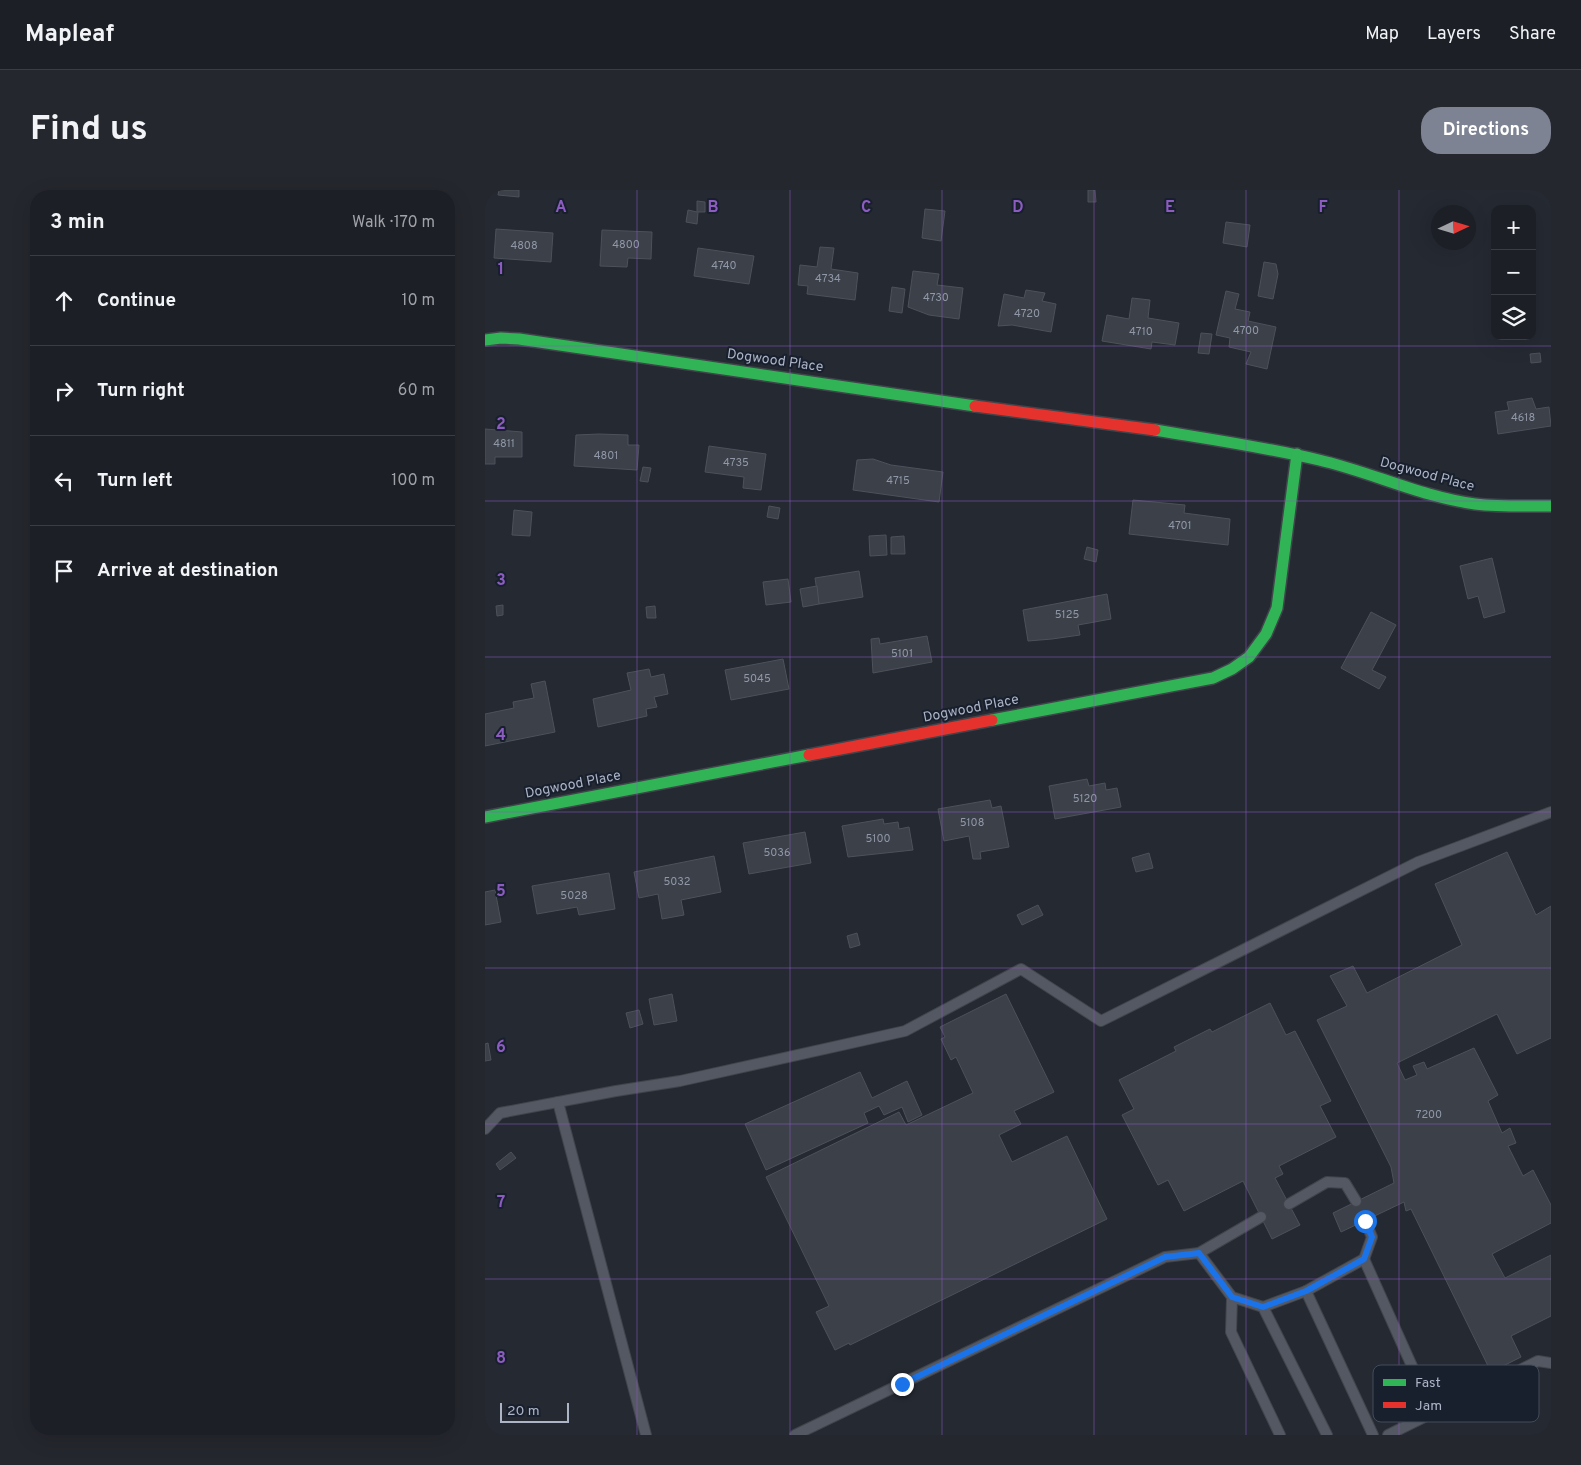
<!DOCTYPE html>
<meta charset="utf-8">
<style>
:root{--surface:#1c1f26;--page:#25272e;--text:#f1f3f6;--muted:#a0a2a7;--line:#3a3d43;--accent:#7d8392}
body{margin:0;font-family:Overpass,sans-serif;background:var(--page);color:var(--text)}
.controls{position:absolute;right:15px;top:15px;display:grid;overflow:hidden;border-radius:10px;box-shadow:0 5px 20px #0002}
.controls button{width:45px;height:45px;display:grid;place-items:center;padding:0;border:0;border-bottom:1px solid var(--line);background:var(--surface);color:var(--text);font:25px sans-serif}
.compass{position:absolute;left:946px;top:15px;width:45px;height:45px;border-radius:50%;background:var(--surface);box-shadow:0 5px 20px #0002;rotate:86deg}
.scale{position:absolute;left:15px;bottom:12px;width:69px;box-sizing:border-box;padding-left:5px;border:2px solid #acb4c6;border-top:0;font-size:14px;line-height:18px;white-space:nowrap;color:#acb4c6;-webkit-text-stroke:4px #181f2d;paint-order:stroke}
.stop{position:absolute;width:15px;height:15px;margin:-11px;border:4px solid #1a73e8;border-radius:50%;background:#fff}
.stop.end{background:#1a73e8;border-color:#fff;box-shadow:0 1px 5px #0008}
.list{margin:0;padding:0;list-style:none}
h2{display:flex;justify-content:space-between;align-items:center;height:65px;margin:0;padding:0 20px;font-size:21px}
h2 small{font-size:16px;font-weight:400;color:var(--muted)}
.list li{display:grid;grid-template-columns:32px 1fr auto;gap:15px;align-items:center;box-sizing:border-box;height:90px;padding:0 20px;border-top:1px solid var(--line)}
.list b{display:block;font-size:19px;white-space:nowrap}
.list em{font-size:16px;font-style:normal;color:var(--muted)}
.icon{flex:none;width:28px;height:28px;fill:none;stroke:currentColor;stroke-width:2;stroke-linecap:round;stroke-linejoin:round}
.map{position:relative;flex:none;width:1066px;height:1245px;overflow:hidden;border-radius:20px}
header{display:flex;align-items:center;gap:30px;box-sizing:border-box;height:70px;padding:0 25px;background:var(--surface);border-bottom:1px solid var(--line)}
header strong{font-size:24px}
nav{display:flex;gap:28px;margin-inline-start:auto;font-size:18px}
.intro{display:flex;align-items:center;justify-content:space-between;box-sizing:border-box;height:120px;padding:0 30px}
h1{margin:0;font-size:35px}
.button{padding:12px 22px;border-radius:20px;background:var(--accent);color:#fff;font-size:18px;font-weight:700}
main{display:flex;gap:30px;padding:0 30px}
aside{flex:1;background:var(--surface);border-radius:20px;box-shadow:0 5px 20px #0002}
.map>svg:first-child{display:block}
.building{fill:#3c4049;stroke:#4c515a}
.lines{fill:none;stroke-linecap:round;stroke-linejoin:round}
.lane-casing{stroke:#40444b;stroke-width:12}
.fast-casing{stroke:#40444b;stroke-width:14}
.jam-casing{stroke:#40444b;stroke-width:14}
.lane{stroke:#545862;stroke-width:10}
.fast{stroke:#30b455;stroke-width:11}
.jam{stroke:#e5322d;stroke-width:11}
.route{stroke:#1a73e8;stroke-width:6}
.grid{fill:none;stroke:#8c5cc1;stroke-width:1;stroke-opacity:0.55}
.labels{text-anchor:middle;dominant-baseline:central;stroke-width:4;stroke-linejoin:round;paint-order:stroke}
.number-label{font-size:11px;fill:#9097a7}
.street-label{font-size:14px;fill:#acb4c6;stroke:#181f2d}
.key{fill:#181f2d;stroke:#444c5b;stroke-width:1}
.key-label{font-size:14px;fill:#acb4c6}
.grid-label{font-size:16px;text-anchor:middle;font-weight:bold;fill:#8c5cc1;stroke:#181f2d;stroke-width:4;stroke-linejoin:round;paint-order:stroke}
</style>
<header>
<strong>Mapleaf</strong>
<nav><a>Map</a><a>Layers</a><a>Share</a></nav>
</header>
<div class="intro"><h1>Find us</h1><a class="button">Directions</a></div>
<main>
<aside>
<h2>3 min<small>Walk · 170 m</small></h2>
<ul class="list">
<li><svg class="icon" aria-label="ahead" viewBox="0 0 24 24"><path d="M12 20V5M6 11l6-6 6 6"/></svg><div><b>Continue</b></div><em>10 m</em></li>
<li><svg class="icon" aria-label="right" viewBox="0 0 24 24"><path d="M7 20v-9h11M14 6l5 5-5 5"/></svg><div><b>Turn right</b></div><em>60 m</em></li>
<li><svg class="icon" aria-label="left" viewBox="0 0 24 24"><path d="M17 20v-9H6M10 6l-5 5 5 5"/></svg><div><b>Turn left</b></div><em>100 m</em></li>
<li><svg class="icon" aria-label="arrive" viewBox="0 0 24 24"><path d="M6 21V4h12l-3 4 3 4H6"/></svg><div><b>Arrive at destination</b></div></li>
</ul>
</aside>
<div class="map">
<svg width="1066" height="1245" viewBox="0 0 1066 1245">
<rect width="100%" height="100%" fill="#252932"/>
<g class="building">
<path d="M14 0H34V7L13 5Z"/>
<path d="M603 0H610L611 12H603Z"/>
<path d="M212 11 220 12V22H213L212 34 201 32 203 20 212 22Z"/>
<path d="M440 19 460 21 456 51 437 48Z"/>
<path d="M741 32 765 35 762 57 738 53Z"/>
<path d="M11 39 68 43 66 72 9 68Z"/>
<path d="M117 40 167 42 166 69 143 68 142 77 115 76Z"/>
<path d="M335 57 349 58 346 79 373 83 370 110 322 104 323 96 313 95 315 75 332 77Z"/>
<path d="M213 58 269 66 264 94 209 86Z"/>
<path d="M779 72 791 74 793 84 788 109 773 106Z"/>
<path d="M428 81 454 84 452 95 478 98 474 129 444 125 423 117Z"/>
<path d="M407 97 420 99 417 123 404 121Z"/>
<path d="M541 100 560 103 557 111 571 114 566 142 527 135 513 136 519 104 539 108Z"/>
<path d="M741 101 754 104 750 119 765 122 763 131 791 137 782 179 761 174 766 162 744 157 745 148 731 145Z"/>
<path d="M647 108 665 110 663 128 694 133 690 155 667 152 666 159 617 151 622 125 644 129Z"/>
<path d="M716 143 727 144 724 164 713 163Z"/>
<path d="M1055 163 1056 172 1046 173 1045 164Z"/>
<path d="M1047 208 1051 219 1064 217 1066 236 1013 244 1010 222 1024 220 1022 212Z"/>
<path d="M0 239 37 242V267H10V274H0Z"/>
<path d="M114 244 143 245V255H154L152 280 89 276 91 245Z"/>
<path d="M224 256 281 264 276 300 258 298 259 287 220 282Z"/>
<path d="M388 269 406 275 458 282 454 312 368 300 372 270Z"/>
<path d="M158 277 166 278 163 292 155 291Z"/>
<path d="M648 310 700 315 699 323 745 329 743 355 644 344Z"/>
<path d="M284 316 295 318 293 329 282 327Z"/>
<path d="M29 320 47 322 45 346 27 345Z"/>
<path d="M401 345 402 365 385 366 384 346Z"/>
<path d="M419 346 420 364H406V347Z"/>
<path d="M602 357 613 360 611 372 599 369Z"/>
<path d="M1007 368 1020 422 999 428 993 406 983 409 975 376Z"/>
<path d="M374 381 378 407 334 414 330 388Z"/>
<path d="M303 389 306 412 281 415 278 392Z"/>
<path d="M332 396 334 414 318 417 315 399Z"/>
<path d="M622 404 626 429 593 435 595 445 567 449 543 451 538 420Z"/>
<path d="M18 415V425L12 426 11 416Z"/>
<path d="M170 416 171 428H162L161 417Z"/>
<path d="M886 422 911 435 887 480 901 487 894 499 856 478Z"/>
<path d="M442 446 447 472 388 483 386 449 394 448 395 454Z"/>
<path d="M298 469 304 499 246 510 240 480Z"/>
<path d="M164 479 166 487 179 484 183 504 169 507 172 517 161 519 162 526 113 537 108 509 146 500 142 483Z"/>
<path d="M60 491 70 542 0 556V524L29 518 28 512 49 508 46 494Z"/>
<path d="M602 589 604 596 620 593 621 600 632 598 636 617 570 629 564 596Z"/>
<path d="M505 610 507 618 516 616 524 657 495 662 496 669H488L484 646 459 651 453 619Z"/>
<path d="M398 629 399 634 413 632 414 639 424 637 428 660 363 667 357 636Z"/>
<path d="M320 642 326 673 264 684 258 653Z"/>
<path d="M1022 662 1051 725 1066 716V848L1032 864 1012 824 912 873 920 890 932 885 928 876 939 872 942 879 989 858 1013 905 1003 911 1017 943 1025 938 1031 953 1023 956 1038 986 1048 980 1066 1015V1033L1007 1064 1020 1088 1066 1065V1126L1026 1146 1036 1167 1006 1182 926 1019 921 1021 919 1012 856 1042 848 1023 909 993 906 977 832 830 862 816 845 786 868 776 882 803 977 755 950 694Z"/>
<path d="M664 663 668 678 651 682 647 668Z"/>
<path d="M229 666 236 702 196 710 199 725 177 729 173 704 154 708 149 682Z"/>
<path d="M124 683 130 719 94 725 92 717 52 724 47 696Z"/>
<path d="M10 700 16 732 0 735V702Z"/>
<path d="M553 715 558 725 537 735 532 725Z"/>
<path d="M372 743 375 755 365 758 362 746Z"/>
<path d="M187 804 192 831 169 835 164 809Z"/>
<path d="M521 804 569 902 529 921 536 934 514 945 527 972 582 946 622 1029 365 1155 364 1153 350 1160 331 1122 344 1116 281 987 414 922 421 935 488 903 471 867 466 870 456 849 460 847 455 837Z"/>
<path d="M785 813 801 845 810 841 846 911 835 916 851 947 794 976 798 984 790 988 815 1035 787 1049 758 991 699 1021 683 990 673 995 637 925 649 919 634 890 691 861 689 857 725 839 727 842Z"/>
<path d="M154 820 158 834 145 838 141 823Z"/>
<path d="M3 853 6 870 0 871V854Z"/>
<path d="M375 882 387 908 422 891 437 925 423 932 417 917 399 925 394 916 379 923 383 933 281 980 260 934Z"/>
<path d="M26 962 31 968 15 980 11 974Z"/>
</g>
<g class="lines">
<g class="lane-casing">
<g id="lane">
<path d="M73 912 161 1245"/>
<path d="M0 939 15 923 131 901 195 891 420 841 536 779 616 831 933 672 1066 622"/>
<path d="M804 1014 842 992 860 993 871 1011"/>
<path d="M714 1063 776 1027"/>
<path d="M879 1069 948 1223"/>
<path d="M821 1101 888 1245"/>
<path d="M747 1107 746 1142 795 1245"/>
<path d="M778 1117 821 1101 879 1069 887 1047 880 1031"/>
<path d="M310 1245 680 1067 714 1063 747 1107 778 1117 842 1245"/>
<path d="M903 1245 1053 1171 1066 1173"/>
</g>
</g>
<g class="fast-casing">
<g id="fast">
<path d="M0 150 16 148 34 149 490 216"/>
<path d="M670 240C724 249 780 257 834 270 886 282 937 307 990 314 1015 317 1041 316 1066 316"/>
<path d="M507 530 728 488 747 479 764 467 781 444 792 418 812 264"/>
<path d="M0 627 324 565"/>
</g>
</g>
<g class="jam-casing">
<g id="jam">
<path d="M490 216 670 240"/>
<path d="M324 565 507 530"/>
</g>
</g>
<use href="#lane" class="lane"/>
<use href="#fast" class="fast"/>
<use href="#jam" class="jam"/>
</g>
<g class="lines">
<path class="route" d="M417 1194 680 1067 714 1063 747 1107 778 1117 821 1101 879 1069 887 1047 880 1031"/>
</g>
<path class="grid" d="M152 0V1245M305 0V1245M457 0V1245M609 0V1245M761 0V1245M914 0V1245M0 156H1066M0 311H1066M0 467H1066M0 622H1066M0 778H1066M0 934H1066M0 1089H1066"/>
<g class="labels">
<g class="number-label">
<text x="141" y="55">4800</text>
<text x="39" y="56">4808</text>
<text x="239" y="76">4740</text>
<text x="343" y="89">4734</text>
<text x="451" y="108">4730</text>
<text x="542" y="124">4720</text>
<text x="761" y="141">4700</text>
<text x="656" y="142">4710</text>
<text x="1038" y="228">4618</text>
<text x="19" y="254">4811</text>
<text x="121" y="266">4801</text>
<text x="251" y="273">4735</text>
<text x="413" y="291">4715</text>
<text x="695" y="336">4701</text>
<text x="582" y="425">5125</text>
<text x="417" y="464">5101</text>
<text x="272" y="489">5045</text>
<text x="600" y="609">5120</text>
<text x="487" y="633">5108</text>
<text x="393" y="649">5100</text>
<text x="292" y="663">5036</text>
<text x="192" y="692">5032</text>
<text x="89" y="706">5028</text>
<text x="944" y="925">7200</text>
</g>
<g class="street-label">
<text transform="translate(290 171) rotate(8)">Dogwood Place</text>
<text transform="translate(942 285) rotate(15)">Dogwood Place</text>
<text transform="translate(486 519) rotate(-11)">Dogwood Place</text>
<text transform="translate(88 595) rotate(-11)">Dogwood Place</text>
</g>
</g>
<rect x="888" y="1175" width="166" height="57" rx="8" class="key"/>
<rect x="898" y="1189" width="23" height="7" fill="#30b455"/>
<rect x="898" y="1212" width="23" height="6" fill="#e5322d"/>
<g class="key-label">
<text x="930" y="1197">Fast</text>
<text x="930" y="1220">Jam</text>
</g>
<g class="grid-label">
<text x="76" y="22">A</text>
<text x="228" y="22">B</text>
<text x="381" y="22">C</text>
<text x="533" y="22">D</text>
<text x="685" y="22">E</text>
<text x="838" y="22">F</text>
<text x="16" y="84">1</text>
<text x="16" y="239">2</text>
<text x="16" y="395">3</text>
<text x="16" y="550">4</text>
<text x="16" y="706">5</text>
<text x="16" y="862">6</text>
<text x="16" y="1017">7</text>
<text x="16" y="1173">8</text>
</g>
</svg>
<div class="controls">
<button>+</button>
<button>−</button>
<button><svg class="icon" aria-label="layers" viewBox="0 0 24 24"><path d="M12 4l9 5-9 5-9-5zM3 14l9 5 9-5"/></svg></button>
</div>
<svg class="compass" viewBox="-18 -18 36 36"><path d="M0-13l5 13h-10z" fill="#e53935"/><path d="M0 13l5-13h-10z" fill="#a0a2a7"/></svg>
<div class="scale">20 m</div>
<div class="stop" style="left:880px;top:1031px"></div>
<div class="stop end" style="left:417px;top:1194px"></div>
</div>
</main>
